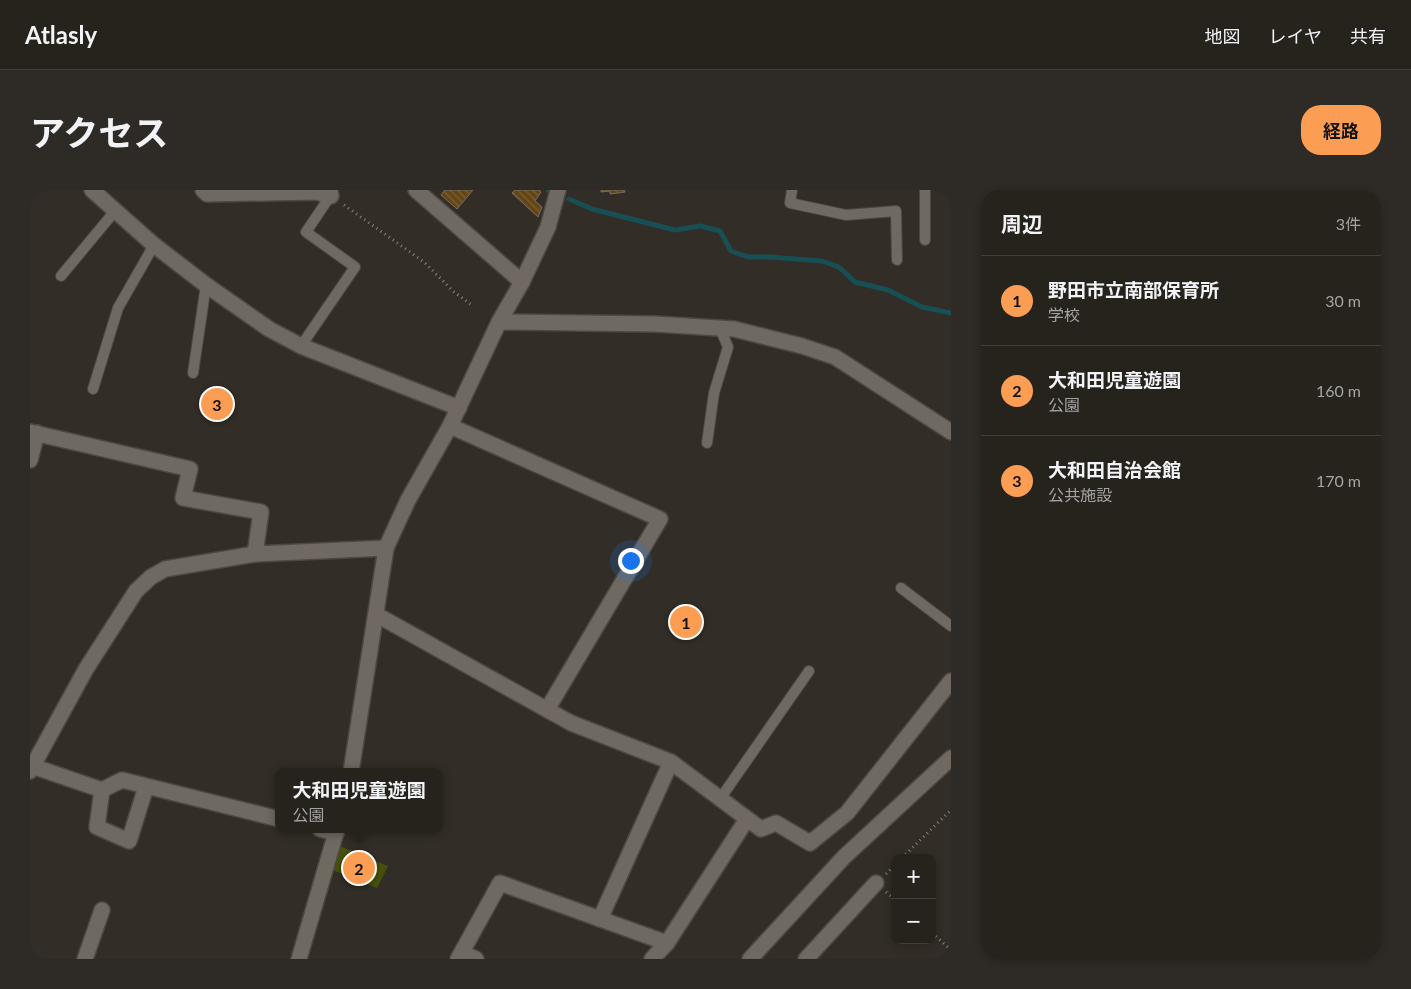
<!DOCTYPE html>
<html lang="ja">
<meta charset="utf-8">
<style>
:root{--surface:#26221c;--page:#2e2a25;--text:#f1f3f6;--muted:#a4a4a3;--line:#423f3b;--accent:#fc9d54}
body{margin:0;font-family:Lato,"Noto Sans JP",sans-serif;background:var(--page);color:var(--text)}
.controls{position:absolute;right:15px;bottom:15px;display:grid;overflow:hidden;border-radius:10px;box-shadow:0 2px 8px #0003}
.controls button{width:45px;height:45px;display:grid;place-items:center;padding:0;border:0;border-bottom:1px solid var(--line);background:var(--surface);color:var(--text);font:25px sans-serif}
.you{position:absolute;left:600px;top:370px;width:18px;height:18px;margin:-12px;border:4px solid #fff;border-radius:50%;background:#1a73e8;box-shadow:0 0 0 8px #1a73e833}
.badge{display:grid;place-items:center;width:32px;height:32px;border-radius:50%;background:var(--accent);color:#111;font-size:16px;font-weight:700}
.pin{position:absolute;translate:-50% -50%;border:2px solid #fff;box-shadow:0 1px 5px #0006}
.popup{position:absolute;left:245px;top:578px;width:168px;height:65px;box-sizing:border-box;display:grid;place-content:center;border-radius:10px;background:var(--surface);filter:drop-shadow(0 1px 4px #0005);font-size:16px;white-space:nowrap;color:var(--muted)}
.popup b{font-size:19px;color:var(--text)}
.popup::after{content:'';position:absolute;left:50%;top:100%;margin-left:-10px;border:10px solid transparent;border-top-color:var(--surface)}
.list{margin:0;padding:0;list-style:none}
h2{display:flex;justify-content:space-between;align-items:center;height:65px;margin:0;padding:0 20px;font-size:21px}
h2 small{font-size:16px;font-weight:400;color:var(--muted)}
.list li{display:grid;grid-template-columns:32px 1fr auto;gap:15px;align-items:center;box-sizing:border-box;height:90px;padding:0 20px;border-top:1px solid var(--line)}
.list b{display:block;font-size:19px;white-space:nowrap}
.list p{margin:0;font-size:16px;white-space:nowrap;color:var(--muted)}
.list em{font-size:16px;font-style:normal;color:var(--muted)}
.map{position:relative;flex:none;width:921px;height:769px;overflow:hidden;border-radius:20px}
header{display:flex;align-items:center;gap:30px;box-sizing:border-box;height:70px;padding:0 25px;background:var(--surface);border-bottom:1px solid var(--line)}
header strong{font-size:24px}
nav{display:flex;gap:28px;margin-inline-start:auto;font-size:18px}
.intro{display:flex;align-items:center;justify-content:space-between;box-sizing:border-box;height:120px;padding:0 30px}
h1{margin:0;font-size:35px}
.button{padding:12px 22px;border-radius:20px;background:var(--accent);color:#111;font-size:18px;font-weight:700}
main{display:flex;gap:30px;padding:0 30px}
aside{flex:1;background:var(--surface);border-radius:20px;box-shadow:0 2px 8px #0003}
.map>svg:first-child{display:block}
.green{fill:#45510a}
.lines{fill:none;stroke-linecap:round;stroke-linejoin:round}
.stream{stroke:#174f54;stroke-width:5}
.building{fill:url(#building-back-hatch);stroke:#746e66}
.lane-casing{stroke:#4c4842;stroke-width:12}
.street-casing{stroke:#4c4842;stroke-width:18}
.secondary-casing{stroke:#4c4842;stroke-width:18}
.path{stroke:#89857f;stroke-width:3;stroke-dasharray:1 4;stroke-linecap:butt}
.lane{stroke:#6f6961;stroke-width:10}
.street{stroke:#6f6961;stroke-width:15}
.secondary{stroke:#6f6961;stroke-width:15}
</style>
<header>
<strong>Atlasly</strong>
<nav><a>地図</a><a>レイヤ</a><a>共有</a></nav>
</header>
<div class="intro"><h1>アクセス</h1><a class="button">経路</a></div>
<main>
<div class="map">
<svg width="921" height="769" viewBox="0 0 921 769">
<defs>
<pattern id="building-back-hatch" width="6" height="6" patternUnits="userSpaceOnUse" patternTransform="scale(1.25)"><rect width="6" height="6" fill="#644515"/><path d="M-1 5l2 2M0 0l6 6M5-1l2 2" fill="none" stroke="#7a5f36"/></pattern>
</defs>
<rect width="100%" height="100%" fill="#322d26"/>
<path class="green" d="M307 655 358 676 347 698 300 679Z"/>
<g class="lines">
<g class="stream">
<path d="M518 0 519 1"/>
<path d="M539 9 562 19 645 40 670 36 690 41 701 61 718 67H740L792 71 809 77 825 92 858 100 892 117 921 123"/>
</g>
</g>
<g class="building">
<path d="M415 0H443L427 19 411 5Z"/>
<path d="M485 0H509L511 2 505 11 512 17 508 27 482 3Z"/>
<path d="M571 0H594L595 2 580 4V1L571 2Z"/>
</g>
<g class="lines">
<g class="lane-casing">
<g id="lane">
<path d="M762 0 760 13 816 25 866 21 867 70"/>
<path d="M895 0V50"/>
<path d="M31 86 85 21"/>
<path d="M271 156 325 77 276 42 303 2"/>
<path d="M163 183 176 95"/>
<path d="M63 199 88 118 124 55"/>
<path d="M677 253 684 203 698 157 690 138"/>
<path d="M871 398 921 436"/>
<path d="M690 609 779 481"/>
</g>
</g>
<g class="street-casing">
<g id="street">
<path d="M62 0 124 55 176 95 239 139 271 156 429 218"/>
<path d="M173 0 177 4 286 2 301 6"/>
<path d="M386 0 492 92"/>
<path d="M469 132 625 134 704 139 772 156 805 167 921 242"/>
<path d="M420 236 630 329 518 518"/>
<path d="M0 242 160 279 153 308 231 322 225 364"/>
<path d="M0 270 7 243"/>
<path d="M347 425 541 533 641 572 731 639 746 633 780 653 817 623 921 491"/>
<path d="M2 576 72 600 92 590 249 629"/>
<path d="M0 581 56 479 106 401 121 387 135 379 225 364 356 358"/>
<path d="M321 582 356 358 378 310 420 236 469 132 492 92 518 37 528 0"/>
<path d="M72 600 67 637 99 651 116 597"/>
<path d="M290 639 306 643"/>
<path d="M570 729 641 572"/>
<path d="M432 763 446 769"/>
<path d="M55 769 72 720"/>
<path d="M269 769 307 639"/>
<path d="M428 769 470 693 637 753"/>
<path d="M622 769 637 753 717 629"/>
<path d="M776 769 846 693"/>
</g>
</g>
<g class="secondary-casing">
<path id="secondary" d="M720 769 814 667 921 568"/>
</g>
<g class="path">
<path d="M314 15 394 72 424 102 443 116"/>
<path d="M872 668 921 620"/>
<path d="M856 684 865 675"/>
<path d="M856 702 865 710"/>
<path d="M902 743 921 760"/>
</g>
<use href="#lane" class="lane"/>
<use href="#street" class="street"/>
<use href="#secondary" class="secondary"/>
</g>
</svg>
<div class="controls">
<button>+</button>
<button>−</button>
</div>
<div class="you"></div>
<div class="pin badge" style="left:656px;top:432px">1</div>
<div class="pin badge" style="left:329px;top:678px">2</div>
<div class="popup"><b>大和田児童遊園</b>公園</div>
<div class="pin badge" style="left:187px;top:214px">3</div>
</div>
<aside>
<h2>周辺<small>3件</small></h2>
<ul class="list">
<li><span class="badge">1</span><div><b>野田市立南部保育所</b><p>学校</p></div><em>30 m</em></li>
<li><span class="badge">2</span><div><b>大和田児童遊園</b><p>公園</p></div><em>160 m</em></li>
<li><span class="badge">3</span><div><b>大和田自治会館</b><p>公共施設</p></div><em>170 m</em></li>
</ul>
</aside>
</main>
